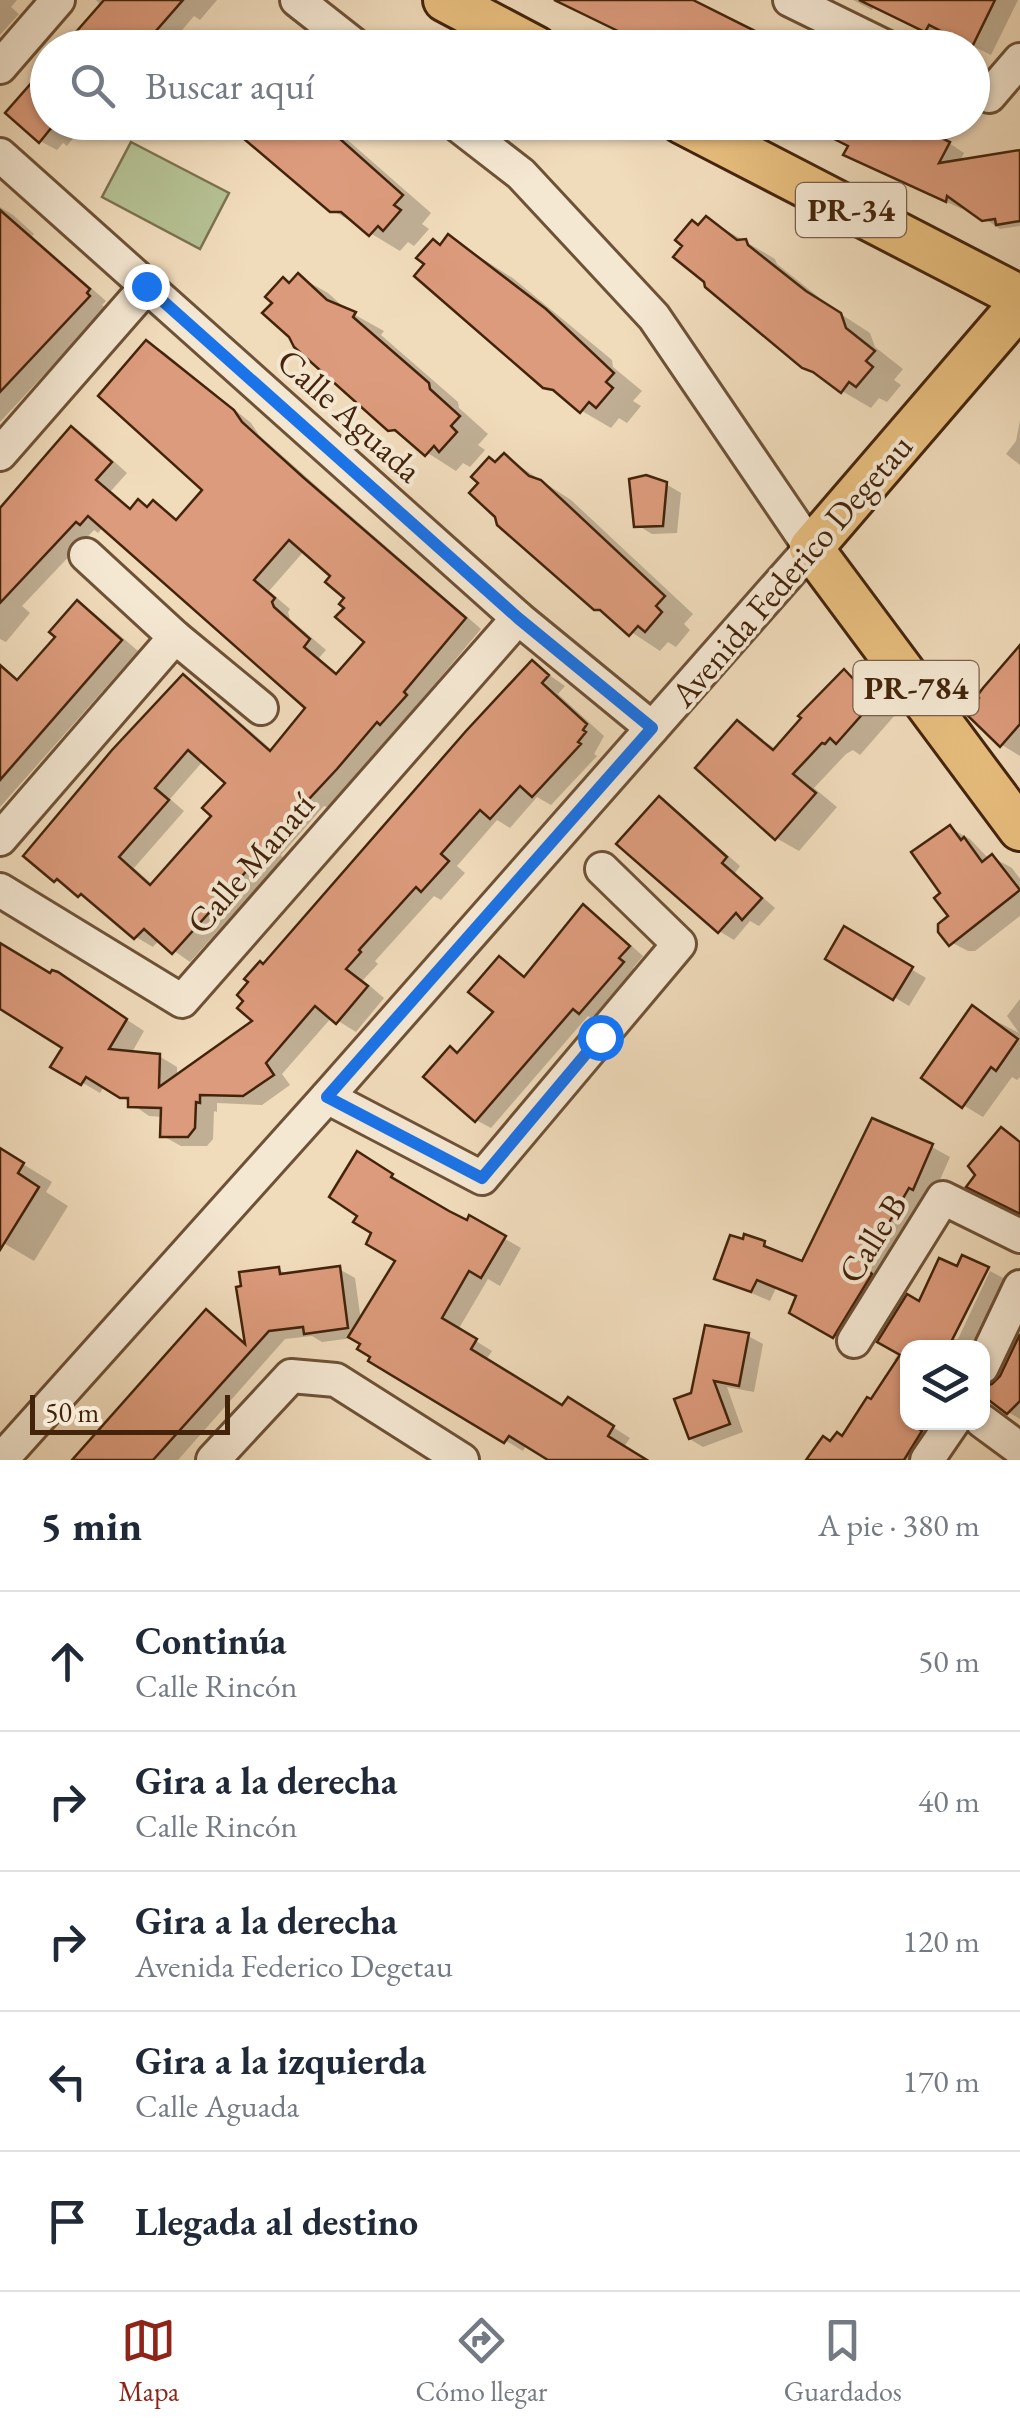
<!DOCTYPE html>
<html lang="es">
<meta charset="utf-8">
<style>
:root{--surface:#fff;--page:#f2f2f3;--text:#1f2937;--muted:#747a83;--line:#e0e1e3;--accent:#8f2418}
body{margin:0;font-family:"EB Garamond",serif;background:var(--page);color:var(--text)}
.controls{position:absolute;right:30px;bottom:30px;display:grid;overflow:hidden;border-radius:20px;box-shadow:0 2px 8px #0004}
.controls button{width:90px;height:90px;display:grid;place-items:center;padding:0;border:0;border-bottom:2px solid var(--line);background:var(--surface);color:var(--text);font:50px sans-serif}
.scale{position:absolute;left:30px;bottom:25px;width:200px;box-sizing:border-box;padding-left:10px;border:5px solid #43240b;border-top:0;font-size:28px;line-height:35px;white-space:nowrap;color:#43240b;-webkit-text-stroke:8px #f5e8d3;paint-order:stroke}
.stop{position:absolute;width:30px;height:30px;margin:-22px;border:8px solid #1a73e8;border-radius:50%;background:#fff}
.stop.end{background:#1a73e8;border-color:#fff;box-shadow:0 2px 10px #0008}
.list{margin:0;padding:0;list-style:none}
h2{display:flex;justify-content:space-between;align-items:center;height:130px;margin:0;padding:0 40px;font-size:42px}
h2 small{font-size:32px;font-weight:400;color:var(--muted)}
.list li{display:grid;grid-template-columns:65px 1fr auto;gap:30px;align-items:center;box-sizing:border-box;height:140px;padding:0 40px;border-top:2px solid var(--line)}
.list b{display:block;font-size:38px;white-space:nowrap}
.list p{margin:0;font-size:32px;white-space:nowrap;color:var(--muted)}
.list em{font-size:32px;font-style:normal;color:var(--muted)}
.icon{flex:none;width:55px;height:55px;fill:none;stroke:currentColor;stroke-width:2;stroke-linecap:round;stroke-linejoin:round}
.map{position:relative;flex:none;width:1020px;height:1460px;overflow:hidden}
.search{position:absolute;background:var(--surface);box-shadow:0 2px 8px #0004;left:30px;right:30px;top:30px;height:110px;display:flex;align-items:center;gap:25px;box-sizing:border-box;padding:0 35px;border-radius:55px;color:var(--muted);font-size:38px}
.sheet{height:830px;background:var(--surface)}
nav{display:flex;justify-content:space-around;align-items:center;box-sizing:border-box;height:140px;border-top:2px solid var(--line);background:var(--surface);font-size:28px;color:var(--muted)}
nav a{display:grid;justify-items:center;gap:5px}
nav .on{color:var(--accent)}
.map>svg:first-child{display:block}
.green{fill:#b5c193;stroke:#7c724f;stroke-width:2.5}
.shadow{fill:#0003;fill-rule:evenodd}
.building{fill:#dc9b7c;stroke:#43240b;stroke-width:2.5;fill-rule:evenodd}
.lines{fill:none;stroke-linecap:round;stroke-linejoin:round}
.minor-casing{stroke:#6e5237;stroke-width:38}
.major-casing{stroke:#43240b;stroke-width:48}
.minor{stroke:#f5e8d3;stroke-width:32}
.major{stroke:#e8be7e;stroke-width:42}
.route{stroke:#1a73e8;stroke-width:12}
.labels{text-anchor:middle;dominant-baseline:central;stroke-width:8;stroke-linejoin:round;paint-order:stroke}
.shield{fill:#f5e8d3;stroke:#785f47;stroke-width:2.5}
.shield-label{font-size:32px;font-weight:bold;fill:#43240b}
.street-label{font-size:35px;fill:#43240b;stroke:#f5e8d3}
</style>
<div class="map">
<svg width="1020" height="1460" viewBox="0 0 1020 1460">
<rect width="100%" height="100%" fill="#f0dbbb"/>
<filter id="stains"><feTurbulence type="fractalNoise" baseFrequency=".002" numOctaves="4"/><feColorMatrix values="0 0 0 0 .2 0 0 0 0 .09 0 0 0 0 .02 0 0 0 .5 -.17"/></filter>
<radialGradient id="worn" r=".72"><stop offset=".6" stop-color="#630" stop-opacity="0"/><stop offset="1" stop-color="#630" stop-opacity=".3"/></radialGradient>
<path class="green" d="M131 142 229 193 200 249 102 197Z"/>
<g class="shadow">
<path d="M0 0H17L11 7 19 14 0 35Z"/>
<path d="M96 0H217L200 20 194 16 167 48H65L102 6Z"/>
<path d="M853 0H1018L991 55 947 33 944 41 874 6 872 10Z"/>
<path d="M48 122H86L67 146 63 143 57 150 40 141Z"/>
<path d="M232 122H327L431 213 422 224 429 229 414 246 408 242 400 251 332 210Z"/>
<path d="M922 125 964 153 960 162 1020 152V226L1000 229 963 204 962 209 862 163Z"/>
<path d="M0 207 13 215 34 234 32 236 106 301 102 305 106 308 0 422Z"/>
<path d="M707 219 775 259 777 264 836 311 870 333 875 347 903 369 894 380 901 385 887 402 879 398 871 408 842 391 700 228Z"/>
<path d="M449 237 514 279 612 360 613 367 642 391 633 401 641 406 627 423 619 418 611 428 582 411 561 393 441 247Z"/>
<path d="M298 276 328 293 348 311 384 331 381 335 458 402 459 408 488 434 478 445 485 450 470 467 463 463 456 471 390 429 291 285Z"/>
<path d="M147 343 164 352 251 423 259 435 321 490 481 629 419 703 422 706 398 733 394 731 354 778 327 807 324 806 281 855 283 858 190 962 159 940 153 947 136 937 97 905 55 880 183 677 200 687 273 751 309 708 103 527 98 533 94 530 22 606 30 613 6 642 0 639V510L72 429 89 439 127 473 111 491 133 510 149 508 154 503 179 521 206 490ZM305 550 334 576 347 598V608L367 643 339 675 319 658 326 650 290 619 288 612 290 609 269 591ZM204 760 229 783 214 816 153 885 134 868 184 811 170 799Z"/>
<path d="M1020 420V465L1006 454 1016 441Z"/>
<path d="M504 456 571 500 693 614 684 624 690 630 676 647 668 642 660 651 595 608 497 464Z"/>
<path d="M666 484 681 493 677 533 652 534 637 525Z"/>
<path d="M77 603 94 613 138 651 0 807V677L5 672 20 680 59 637Z"/>
<path d="M1020 649V756L1002 745Z"/>
<path d="M532 663 565 686 558 694 604 736 594 754 597 756 551 805 537 797 510 828 497 820 457 866 465 873 441 900 434 896 375 961 378 964 363 980 384 998 356 1032 332 1017 282 1074 290 1085 262 1105 217 1103V1112L214 1111 213 1139 207 1146H181L163 1136V1117L149 1116 105 1085 100 1093 54 1066 65 1047 0 1006V944L51 976 76 986 144 1031 131 1054 159 1056 177 1067V1077L256 1021 264 967Z"/>
<path d="M844 672 867 685 895 715 860 755 853 750 846 754 814 788 837 807 799 851 776 838 737 723 776 749Z"/>
<path d="M659 799 674 808 740 866 735 873 775 908 759 926 750 921 734 940 719 931Z"/>
<path d="M950 828 970 839 989 859 992 857 1012 868 1020 879V916L975 951H968L947 940 952 916 943 894Z"/>
<path d="M583 907 598 916 643 956 633 968 637 972 595 1020 588 1016 491 1128 476 1120 459 1054 496 1012 500 959 527 978Z"/>
<path d="M845 930 926 978 909 1006 828 958Z"/>
<path d="M1020 999V1077L1017 1080 1012 1077 983 1117 963 1105 973 1009 1019 1033 1007 1016Z"/>
<path d="M932 1147 950 1157 932 1198 853 1346 792 1312 798 1298 776 1288 770 1301 717 1278 764 1244 803 1264Z"/>
<path d="M0 1150 52 1182 46 1192 68 1206 34 1261 0 1241Z"/>
<path d="M358 1155 409 1186 406 1189 468 1223 470 1219 521 1248 500 1286 488 1279 458 1330 492 1351 486 1360 563 1408 586 1410 630 1438 624 1447 644 1460H552L527 1444 523 1451 372 1360 363 1344 353 1338 322 1342 312 1336 285 1339 178 1460H77L206 1312 247 1344 278 1269 288 1275 339 1269 355 1278 361 1321 399 1260 360 1215Z"/>
<path d="M990 1271 1005 1279 970 1348H908V1422H947L927 1460H811L843 1439 898 1363 894 1360 900 1352 881 1341 958 1339Z"/>
<path d="M707 1328 748 1336 763 1344 754 1392 727 1387 743 1432 703 1447 688 1438 677 1401 694 1395Z"/>
<path d="M1020 1339V1419L1008 1412 994 1386 1002 1378Z"/>
</g>
<g class="building">
<path d="M104 0H183L141 48H62Z"/>
<path d="M554 0H693L789 48H631L618 41 622 33Z"/>
<path d="M859 0H995L972 47 929 25 925 32Z"/>
<path d="M48 64V122H56L39 143 5 113Z"/>
<path d="M224 122H321L403 195 394 205 401 210 383 231 378 226 369 236 341 212H330Z"/>
<path d="M800 122H931L927 131 950 142 939 163 1020 150V221L996 225 995 219 982 221 947 196 946 202 843 155 848 146Z"/>
<path d="M0 210 90 289 87 293 90 296 0 392Z"/>
<path d="M706 216 737 240 746 239 748 245 806 291 841 313 846 328 875 351 866 361 873 367 856 387 849 382 841 393 813 372 802 368 705 287 704 282 673 257 682 246 675 240 692 220 698 225Z"/>
<path d="M448 234 546 309 614 373 606 382 613 388 596 408 589 402 580 413 553 390 543 388 414 276 424 264 416 258 433 239 440 245Z"/>
<path d="M298 273 327 300 356 312 353 317 429 383 430 389 460 416 451 426 457 432 439 452 434 446 425 456 395 430 388 431 294 347 289 337 262 313 272 303 265 297 283 277 289 283Z"/>
<path d="M146 340 234 410 242 422 304 478 466 618 404 692 407 695 380 725 377 722 337 769 308 800 307 798 266 844 268 847 172 954 144 929 134 939 81 894 78 897 57 879 54 882 23 856 112 750 183 674 270 751 305 708 88 516 80 525 76 522 0 603V508L71 426 112 462 96 480 130 509 138 499 147 507 153 500 176 520 202 490 98 396ZM289 540 330 576 325 582 344 598 339 604 344 608 335 617 364 642 336 674 304 647 310 639 274 607 272 602 275 598 254 580ZM188 750 225 783 202 808 211 816 150 885 119 857 169 800 155 788Z"/>
<path d="M504 453 529 476 541 480 665 596 656 606 662 612 645 632 638 626 629 636 600 610H594L497 525 495 517 469 493 478 483 471 477 489 457 495 462Z"/>
<path d="M646 475 667 482 663 526 634 527 629 479Z"/>
<path d="M77 600 122 640 0 780V665L17 680 55 637 49 632Z"/>
<path d="M1020 645V724L1000 747 965 713 979 698 977 696 983 688Z"/>
<path d="M532 660 549 675 542 683 587 724 583 730 586 732 578 742 581 744 532 797 520 786 490 819 480 810 441 854 449 861 421 892 416 887 359 950 361 952 346 969 368 986 336 1024 315 1006 266 1063 274 1075 243 1096 200 1095V1103L196 1102 195 1128 188 1137H160L161 1108 128 1107V1098H120L86 1077 81 1085 50 1067 62 1048 0 1009V943L50 973 52 970 58 972 127 1019 109 1049 160 1054 159 1087 252 1021 237 1008 243 1001 237 995 248 982 244 979 260 961 263 964 466 731Z"/>
<path d="M844 669 874 701 836 744 830 738 825 744 822 743 793 774 816 793 775 840 695 768 737 720 773 750 801 718 798 716Z"/>
<path d="M659 796 727 857 722 863 762 898 742 920 736 913 718 933 616 844Z"/>
<path d="M950 825 961 840 964 837 982 862 992 854 1020 890 949 946 938 932V924L948 916 934 898 940 893 911 852Z"/>
<path d="M583 904 630 946 619 958 624 962 579 1014 573 1009 475 1122 423 1077 450 1046 457 1053 493 1012 468 992 499 956 524 977Z"/>
<path d="M844 926 913 967 893 1000 825 959Z"/>
<path d="M972 1005 1018 1039 996 1071 991 1067 962 1108 921 1078Z"/>
<path d="M872 1118 933 1144 913 1190 909 1188 886 1228 868 1270 872 1274 833 1338 789 1313 796 1296 757 1280 751 1292 714 1279 730 1235 743 1239 744 1234 765 1241 764 1246 802 1261Z"/>
<path d="M1001 1127 1020 1142V1214L966 1187 975 1175 968 1166Z"/>
<path d="M0 1148 24 1163 18 1173 39 1187 0 1250Z"/>
<path d="M357 1151 393 1174 391 1177 449 1211 467 1220 469 1215 506 1236 481 1278 469 1271 442 1318 477 1339 471 1349 562 1405 568 1397 614 1426 608 1436 647 1460H548L509 1436 504 1443 368 1361 370 1357 357 1349 360 1344 348 1337 395 1261 366 1244 371 1233 353 1222 357 1216 329 1197Z"/>
<path d="M962 1255 989 1267 948 1348H908V1422L922 1431 904 1460H806L823 1436 830 1441 837 1432 842 1436 867 1397 871 1399 900 1355 877 1342 907 1294 919 1301 939 1258 957 1266Z"/>
<path d="M340 1266 348 1328 304 1334 303 1327 269 1331 153 1460H72L206 1309 245 1344 236 1287 241 1286 239 1272 279 1267 280 1274Z"/>
<path d="M705 1325 749 1333 739 1386 714 1381 730 1424 689 1439 674 1399 691 1393Z"/>
<path d="M1020 1334V1401L1007 1414 982 1395V1387L992 1384 1000 1376Z"/>
</g>
<g class="lines">
<g class="minor-casing">
<g id="minor">
<path d="M297 0 358 48"/>
<path d="M790 0 888 48"/>
<path d="M0 67 58 0"/>
<path d="M972 89 989 96 1020 60"/>
<path d="M0 155 518 618 652 728"/>
<path d="M0 454 147 286"/>
<path d="M86 555 175 637 261 708"/>
<path d="M0 839 175 637"/>
<path d="M0 890 182 1001 518 618"/>
<path d="M327 1097 482 1178 679 944 602 869"/>
<path d="M854 1341 943 1198 1020 1236"/>
<path d="M982 1367 1020 1287"/>
<path d="M982 1421 1020 1449"/>
<path d="M1 1460 327 1097 811 548 654 317 521 174 454 122"/>
<path d="M213 1460 291 1376 336 1380 462 1460"/>
<path d="M927 1460 953 1422"/>
</g>
</g>
<g class="major-casing">
<g id="major">
<path d="M445 0 536 48"/>
<path d="M682 122 1020 297"/>
<path d="M1020 305 811 548 1020 829"/>
</g>
</g>
<use href="#minor" class="minor"/>
<use href="#major" class="major"/>
</g>
<g class="lines">
<path class="route" d="M146 286 518 618 652 728 327 1097 482 1178 600 1037"/>
</g>
<g class="labels">
<g class="shield">
<rect x="796" y="183" width="110" height="54" rx="8"/>
<rect x="853.5" y="661" width="125" height="54" rx="8"/>
</g>
<g class="shield-label">
<text x="851" y="210">PR-34</text>
<text x="916" y="688">PR-784</text>
</g>
<g class="street-label">
<text transform="translate(350 415) rotate(42)">Calle Aguada</text>
<text transform="translate(791 570) rotate(-49)">Avenida Federico Degetau</text>
<text transform="translate(250 863) rotate(-49)">Calle Manatí</text>
<text transform="translate(872 1238) rotate(-58)">Calle B</text>
</g>
</g>
<rect width="100%" height="100%" filter="url(#stains)"/>
<rect width="100%" height="100%" fill="url(#worn)"/>
</svg>
<div class="controls">
<button><svg class="icon" aria-label="layers" viewBox="0 0 24 24"><path d="M12 4l9 5-9 5-9-5zM3 14l9 5 9-5"/></svg></button>
</div>
<div class="scale">50 m</div>
<div class="stop" style="left:600px;top:1037px"></div>
<div class="stop end" style="left:146px;top:286px"></div>
<div class="search"><svg class="icon" aria-label="search" viewBox="0 0 24 24"><circle cx="10" cy="10" r="6"/><path d="M15 15l6 6"/></svg>Buscar aquí</div>
</div>
<section class="sheet">
<h2>5 min<small>A pie · 380 m</small></h2>
<ul class="list">
<li><svg class="icon" aria-label="ahead" viewBox="0 0 24 24"><path d="M12 20V5M6 11l6-6 6 6"/></svg><div><b>Continúa</b><p>Calle Rincón</p></div><em>50 m</em></li>
<li><svg class="icon" aria-label="right" viewBox="0 0 24 24"><path d="M7 20v-9h11M14 6l5 5-5 5"/></svg><div><b>Gira a la derecha</b><p>Calle Rincón</p></div><em>40 m</em></li>
<li><svg class="icon" aria-label="right" viewBox="0 0 24 24"><path d="M7 20v-9h11M14 6l5 5-5 5"/></svg><div><b>Gira a la derecha</b><p>Avenida Federico Degetau</p></div><em>120 m</em></li>
<li><svg class="icon" aria-label="left" viewBox="0 0 24 24"><path d="M17 20v-9H6M10 6l-5 5 5 5"/></svg><div><b>Gira a la izquierda</b><p>Calle Aguada</p></div><em>170 m</em></li>
<li><svg class="icon" aria-label="arrive" viewBox="0 0 24 24"><path d="M6 21V4h12l-3 4 3 4H6"/></svg><div><b>Llegada al destino</b></div></li>
</ul>
</section>
<nav>
<a class="on"><svg class="icon" aria-label="map" viewBox="0 0 24 24"><path d="M3 6l6-2 6 2 6-2v14l-6 2-6-2-6 2zM9 4v14M15 6v14"/></svg>Mapa</a>
<a><svg class="icon" aria-label="directions" viewBox="0 0 24 24"><path d="M12 3l9 9-9 9-9-9zM9 14v-3h6M13 9l2 2-2 2"/></svg>Cómo llegar</a>
<a><svg class="icon" aria-label="saved" viewBox="0 0 24 24"><path d="M7 4h10v16l-5-4-5 4z"/></svg>Guardados</a>
</nav>
